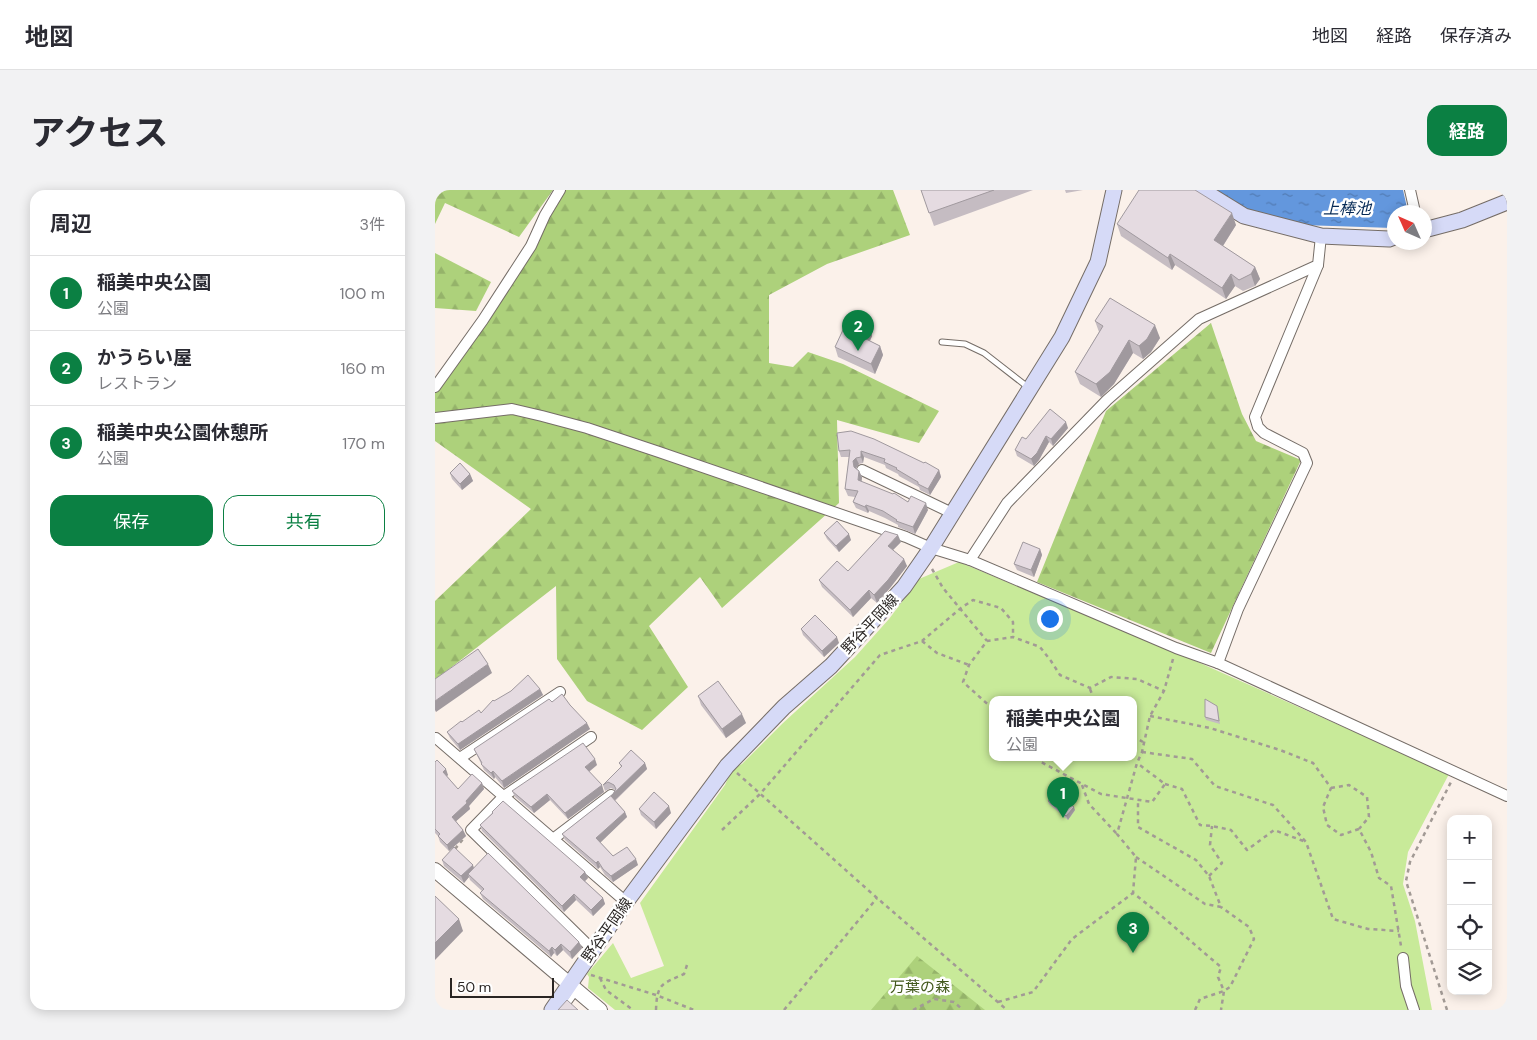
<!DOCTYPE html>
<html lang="ja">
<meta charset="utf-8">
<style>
:root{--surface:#fff;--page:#f2f2f3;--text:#2b2b33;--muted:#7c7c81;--line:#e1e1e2;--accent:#0b8043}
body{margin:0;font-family:"DM Sans","Noto Sans JP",sans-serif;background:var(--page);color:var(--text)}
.controls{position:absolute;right:15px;bottom:15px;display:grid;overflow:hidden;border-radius:10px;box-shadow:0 2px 12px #0003}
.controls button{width:45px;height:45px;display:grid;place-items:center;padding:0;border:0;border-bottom:1px solid var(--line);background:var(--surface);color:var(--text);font:25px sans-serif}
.compass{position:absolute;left:952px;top:15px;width:45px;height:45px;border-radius:50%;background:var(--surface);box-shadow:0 2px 12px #0003;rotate:315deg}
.scale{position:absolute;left:15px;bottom:12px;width:104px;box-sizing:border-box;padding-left:5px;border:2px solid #292523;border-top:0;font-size:14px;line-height:18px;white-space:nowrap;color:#292523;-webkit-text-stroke:4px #fff;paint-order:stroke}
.you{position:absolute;left:614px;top:428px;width:18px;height:18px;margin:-12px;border:4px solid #fff;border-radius:50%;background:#1a73e8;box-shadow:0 0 0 8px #1a73e833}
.badge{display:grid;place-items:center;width:32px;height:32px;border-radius:50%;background:var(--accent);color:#fff;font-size:16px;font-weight:700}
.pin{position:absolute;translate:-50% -41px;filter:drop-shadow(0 1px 2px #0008)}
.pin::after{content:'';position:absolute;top:26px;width:18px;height:15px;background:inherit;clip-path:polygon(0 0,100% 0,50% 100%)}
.popup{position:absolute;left:554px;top:506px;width:148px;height:65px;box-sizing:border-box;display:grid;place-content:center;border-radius:10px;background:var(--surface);filter:drop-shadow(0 1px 4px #0005);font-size:16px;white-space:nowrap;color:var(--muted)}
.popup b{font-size:19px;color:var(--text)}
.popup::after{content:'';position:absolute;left:50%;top:100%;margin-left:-10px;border:10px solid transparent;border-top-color:var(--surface)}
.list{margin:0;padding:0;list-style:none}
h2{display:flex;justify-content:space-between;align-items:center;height:65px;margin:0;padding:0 20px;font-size:21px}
h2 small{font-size:16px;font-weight:400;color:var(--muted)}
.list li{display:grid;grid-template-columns:32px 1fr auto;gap:15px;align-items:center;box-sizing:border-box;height:75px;padding:0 20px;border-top:1px solid var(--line)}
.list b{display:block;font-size:19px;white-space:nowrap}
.list p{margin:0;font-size:16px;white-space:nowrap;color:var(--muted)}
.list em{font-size:16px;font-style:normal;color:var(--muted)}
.actions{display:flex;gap:10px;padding:15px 20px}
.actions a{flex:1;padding:11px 0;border:1px solid var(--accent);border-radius:15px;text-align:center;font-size:18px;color:var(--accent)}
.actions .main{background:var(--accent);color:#fff}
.icon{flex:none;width:28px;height:28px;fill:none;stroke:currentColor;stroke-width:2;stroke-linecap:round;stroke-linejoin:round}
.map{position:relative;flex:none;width:1072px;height:820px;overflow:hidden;border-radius:15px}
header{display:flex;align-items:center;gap:30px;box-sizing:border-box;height:70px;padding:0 25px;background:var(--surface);border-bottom:1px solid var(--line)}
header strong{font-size:24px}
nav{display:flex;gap:28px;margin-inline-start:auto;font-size:18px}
.intro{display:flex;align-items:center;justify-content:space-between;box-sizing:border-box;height:120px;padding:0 30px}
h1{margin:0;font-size:35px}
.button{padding:12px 22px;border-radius:15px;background:var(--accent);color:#fff;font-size:18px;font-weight:700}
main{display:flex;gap:30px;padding:0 30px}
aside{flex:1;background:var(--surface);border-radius:15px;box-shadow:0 2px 12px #0003}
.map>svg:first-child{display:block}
.green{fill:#c8ea99;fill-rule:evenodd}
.forest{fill:url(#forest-firs)}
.water{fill:url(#water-ripples)}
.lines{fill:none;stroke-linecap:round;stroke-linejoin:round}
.service-casing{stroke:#756d67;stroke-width:7}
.minor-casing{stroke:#756d67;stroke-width:12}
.tertiary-casing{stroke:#756d67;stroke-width:16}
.secondary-casing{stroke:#756d67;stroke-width:17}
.path{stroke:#a29a95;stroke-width:2.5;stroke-dasharray:4 4;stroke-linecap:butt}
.service{stroke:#fff;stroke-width:5}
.minor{stroke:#fff;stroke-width:10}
.tertiary{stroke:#fff;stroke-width:14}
.secondary{stroke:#d6daf7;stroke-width:15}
.wall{fill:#c5bcc2}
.shaded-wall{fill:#a0999e}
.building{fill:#e5dbe1;stroke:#a0999e}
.labels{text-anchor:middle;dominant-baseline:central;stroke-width:5;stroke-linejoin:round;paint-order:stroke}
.street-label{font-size:15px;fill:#292523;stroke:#fff}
.park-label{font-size:15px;fill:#42581c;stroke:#fff}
.water-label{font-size:16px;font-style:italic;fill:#052955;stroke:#fff}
</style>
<header>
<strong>地図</strong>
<nav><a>地図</a><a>経路</a><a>保存済み</a></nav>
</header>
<div class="intro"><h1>アクセス</h1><a class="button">経路</a></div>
<main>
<aside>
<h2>周辺<small>3件</small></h2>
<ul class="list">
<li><span class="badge">1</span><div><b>稲美中央公園</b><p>公園</p></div><em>100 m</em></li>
<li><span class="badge">2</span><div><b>かうらい屋</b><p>レストラン</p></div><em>160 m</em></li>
<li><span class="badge">3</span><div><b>稲美中央公園休憩所</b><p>公園</p></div><em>170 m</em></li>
</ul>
<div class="actions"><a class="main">保存</a><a>共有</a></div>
</aside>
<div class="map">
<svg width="1072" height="820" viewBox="0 0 1072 820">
<defs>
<pattern id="forest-firs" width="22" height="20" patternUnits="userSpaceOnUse" patternTransform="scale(1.25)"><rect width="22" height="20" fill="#add17b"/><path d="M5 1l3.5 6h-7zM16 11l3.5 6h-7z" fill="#95b36a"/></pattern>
<pattern id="water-ripples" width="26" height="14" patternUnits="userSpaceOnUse" patternTransform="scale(1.25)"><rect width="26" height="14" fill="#6397dd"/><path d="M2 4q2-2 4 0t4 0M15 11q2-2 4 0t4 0" fill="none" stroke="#527bb3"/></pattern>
</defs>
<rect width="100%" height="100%" fill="#fbf1ea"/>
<path class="green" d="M524 372 738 461 1014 584 973 662 968 694 980 731 997 820H180L153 798 154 787 152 784 178 753 196 788 229 776 205 713 290 595 297 579 307 574 348 533 420 467 454 429 484 389ZM558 509H698V567H558Z"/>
<g class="forest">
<path d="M0 0H118L84 47 10 13 0 34Z"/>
<path d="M127 0H458L475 45 392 74 334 105V173L358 177 373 162 408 174 504 221 484 253 402 230 404 313 287 418 265 387 214 436 253 497 207 540 152 511 122 469 121 396 0 490V411L96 319 0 251V194L62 109Z"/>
<path d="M0 63 56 92 41 121 0 118Z"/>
<path d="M776 133 807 224 821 251 866 270 776 463 602 392 671 221Z"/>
<path d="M482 766 550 820H436Z"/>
</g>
<path class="water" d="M776 0H968L973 22H959V37L958 38 867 35 801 16Z"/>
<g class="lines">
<g class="service-casing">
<g id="service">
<path d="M507 152 530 154 549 163 594 198"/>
<path d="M128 820 142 801"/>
</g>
</g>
<g class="minor-casing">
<g id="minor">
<path d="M975 0 980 22"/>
<path d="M0 197 48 130 96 56 110 25 125 0"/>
<path d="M0 228 77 219 107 226 152 238 224 262 471 347 496 358 535 370 741 458 783 473 1072 606"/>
<path d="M427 280 517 323"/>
<path d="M535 370 572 313 672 210 764 129 883 75 886 46"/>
<path d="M783 473 803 419 872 273 868 263 829 243 823 237 820 227 883 75"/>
<path d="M156 547 69 606 36 640 158 760"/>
<path d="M1 548 191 712"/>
<path d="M25 568 125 502"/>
<path d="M118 649 176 605"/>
<path d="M968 768 971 796 979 820"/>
</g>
</g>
<g class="tertiary-casing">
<path id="tertiary" d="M0 680 165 820"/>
</g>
<g class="secondary-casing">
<g id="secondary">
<path d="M767 0 809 26 886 46 954 49 959 47"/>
<path d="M989 40 1027 30 1072 12"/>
<path d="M117 820 191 712 292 576 349 517 396 476 469 397 496 358 627 147 663 72 679 0"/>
</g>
</g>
<g class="path">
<path d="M497 379 508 398 552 451"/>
<path d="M487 451 502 463 534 475"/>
<path d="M738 469 729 501 715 526 707 562 702 573 682 644 701 667 698 703C728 726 756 752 786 777L783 787 789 801 786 820"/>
<path d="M655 499 659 509"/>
<path d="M558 519 528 492 534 475 552 451 578 447 605 457 616 471 625 485 655 498 676 487 702 489 729 501"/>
<path d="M715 526 775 538 845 560 878 573 896 598 888 617 892 635 906 645 924 639 936 662 944 688 956 696 966 756"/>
<path d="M698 546 708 552"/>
<path d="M707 562 757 569 780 596 838 615 871 652 898 729 933 739 964 741"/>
<path d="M601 567 606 572 666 604 717 612 730 594 702 573"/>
<path d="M302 583 442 708 572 820"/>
<path d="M730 594 747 599 765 635 777 636 796 640 812 660 839 640 871 652"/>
<path d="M647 595 654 614 682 644"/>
<path d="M896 598 914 595 932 607 934 627 924 639"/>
<path d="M287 640 325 604 445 465 487 451 526 418 538 410 566 418 578 432V447"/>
<path d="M20 659 29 648"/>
<path d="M701 667 770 714 786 717 774 686 761 670 703 637V610"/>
<path d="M774 686 787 673 775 655 777 636"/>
<path d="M156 785 221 805 259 820"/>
<path d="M165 788 171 800 198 820"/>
<path d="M563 812 598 802 637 749 698 703"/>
<path d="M221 820C222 793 227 794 249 784L252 775"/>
<path d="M349 820 442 708"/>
<path d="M478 820 499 809 519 812 528 820"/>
<path d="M760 820 765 809 789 801 795 797 819 749 814 737 786 717"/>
<path d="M1012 820 971 691 975 672 1016 592"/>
</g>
<use href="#service" class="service"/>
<use href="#minor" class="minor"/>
<use href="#tertiary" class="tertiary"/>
<use href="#secondary" class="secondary"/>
</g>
<g class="wall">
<path d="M486 0H598L499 36Z"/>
<path d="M630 0H648L631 3Z"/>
<path d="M682 34 801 35 788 56 820 77 825 89 820 96 808 101 800 96 791 109 740 75 737 80 686 46Z"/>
<path d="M660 131 725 148 716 162 708 169 698 163 679 194 666 207 645 194 640 182 664 142Z"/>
<path d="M434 136 437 146 435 151 445 156 448 165 440 184 403 167 400 157Z"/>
<path d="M633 238 618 256 614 252 604 270 599 276 582 266 580 260 591 249Z"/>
<path d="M402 243 504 280 506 287 495 305 485 300 484 297 464 286 463 284 451 278 450 275 429 267 428 273 424 274 421 278 424 281 427 287 426 292 493 320 480 344 463 337V335L450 328 434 321 433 323 421 318 418 312 420 307 413 306 410 299 414 267H406L404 261Z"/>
<path d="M15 283 35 284 38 291 27 300 17 289Z"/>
<path d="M389 343 416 350 404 362 392 349Z"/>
<path d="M466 352 458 360 472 376 455 398 442 413 436 408 418 427 387 397 384 390 413 381Z"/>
<path d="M605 359 607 365 599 387 582 380 579 374Z"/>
<path d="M366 439 404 453 389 467 368 445Z"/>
<path d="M105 499 108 505 25 560 15 548 12 542 27 532 46 523 59 511Z"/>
<path d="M263 506 311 533 291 548 266 515Z"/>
<path d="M117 512 135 515 155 539 69 598 60 587 59 589 49 580 39 559Z"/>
<path d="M783 519 785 534 771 530 770 527Z"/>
<path d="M0 572 13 585 12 586 23 599 47 593 49 599 34 616 35 619 21 631 28 640 31 646 14 661 5 652 3 646 0 643Z"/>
<path d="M184 573H210L212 579 180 611 190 622 192 627 165 652 178 666 203 675 178 692 170 685 165 677 163 679 130 650 127 644 178 604 180 600 176 598 170 601 168 595 186 577Z"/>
<path d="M162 575 154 582 169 602 133 629 115 610 99 623 80 607 77 601Z"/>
<path d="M613 611 640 620 633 630 614 614Z"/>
<path d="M204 619 236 623 221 639 206 625Z"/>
<path d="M57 622 150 682 153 688 150 691 168 708 170 714 158 726 141 710 129 722 47 641 45 635 57 623Z"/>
<path d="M7 670 39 678 144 752 147 758 137 769 128 760 122 766 119 763 116 767 48 709 45 703 47 701 35 690 34 687 29 693 9 676Z"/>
</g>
<g class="shaded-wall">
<path d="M797 23 801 35 784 62 779 50Z"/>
<path d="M735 64 740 75 737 80 733 68Z"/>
<path d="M820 77 825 89 820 96 816 84Z"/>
<path d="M796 84 800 96 791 109 787 98Z"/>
<path d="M720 135 725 148 716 162 708 169 704 156Z"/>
<path d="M434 136 437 146 432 157 429 148Z"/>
<path d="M694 150 698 163 679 194 666 207 661 194Z"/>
<path d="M445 156 448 165 440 184 436 174Z"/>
<path d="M631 232 633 238 618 256 616 249Z"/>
<path d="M611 246 614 252 604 270 599 276 596 269Z"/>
<path d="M426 261 429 267 428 273 426 267Z"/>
<path d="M421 268 424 274 421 278V283L419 277 418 271Z"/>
<path d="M504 280 506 287 495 305 493 299Z"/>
<path d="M424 281 427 287 426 297 423 290Z"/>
<path d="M35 284 38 291 27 300 25 294Z"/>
<path d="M491 313 493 320 480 344 478 337Z"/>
<path d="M431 315 434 321 433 323 430 317Z"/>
<path d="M414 344 416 350 404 362 401 356Z"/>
<path d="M463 345 466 352 455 363 453 356Z"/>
<path d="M605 359 607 365 599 387 596 380Z"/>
<path d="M469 369 472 376 455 398 442 413 439 405Z"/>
<path d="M434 400 436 408 418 427 415 420Z"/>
<path d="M402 447 404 453 389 467 387 461Z"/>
<path d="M53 474 57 483 1 522 0 520V511Z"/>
<path d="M105 499 108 505 25 560 23 554Z"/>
<path d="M307 524 311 533 291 548 287 539Z"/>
<path d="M152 533 155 539 69 598 67 591Z"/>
<path d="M160 569 162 575 152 583 150 577Z"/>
<path d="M210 573 212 579 178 612 176 606Z"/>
<path d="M11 579 13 585 10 588 8 582Z"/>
<path d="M58 581 60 587 59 589 56 583Z"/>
<path d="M47 593 49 599 34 616 35 619 19 633 17 627Z"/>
<path d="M167 595 169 602 133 629 130 623Z"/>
<path d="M112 604 115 610 99 623 96 617Z"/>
<path d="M234 616 236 623 221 639 219 632Z"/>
<path d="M639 617 640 620 633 630 631 626Z"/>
<path d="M190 622 192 627 164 654 161 648Z"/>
<path d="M28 640 31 646 14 661 12 655Z"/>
<path d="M201 669 203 675 178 692 176 686Z"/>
<path d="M163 671 165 677 163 679 161 673Z"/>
<path d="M38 675 40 681 33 684 34 687 29 693 26 686Z"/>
<path d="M150 682 153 688 148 693 145 687Z"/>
<path d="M139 704 141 710 129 722 127 716Z"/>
<path d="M168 708 170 714 158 726 156 720Z"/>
<path d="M24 729 28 741 0 770V753Z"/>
<path d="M144 752 147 758 137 769 135 762Z"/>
<path d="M126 754 128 760 122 766 120 760Z"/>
<path d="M117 757 119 763 116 767 114 761Z"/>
</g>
<g class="building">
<path d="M486 0H559L494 23Z"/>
<path d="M704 0H760L797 23 779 50 820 77 816 84 804 90 796 84 787 98 735 64 733 68 682 34Z"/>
<path d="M675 108 720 135 712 149 704 156 694 150 675 182 661 194 640 182 668 136 660 131Z"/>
<path d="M414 127 434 136 429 148 445 156 436 174 400 157Z"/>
<path d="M615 219 631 232 616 249 611 246 602 263 596 269 580 260 587 247 591 249Z"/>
<path d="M416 241 439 249 489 273 490 272 504 280 493 299 483 294V292L461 279 462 278 449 272 450 269 426 261V267L421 268 418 271 419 277 424 281 423 290 458 304 459 303 473 312 476 306 491 313 478 337 461 331 462 330 448 321 431 315 430 317 418 312 423 301 410 299 415 260 404 261 402 243Z"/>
<path d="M25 273 35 284 25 294 15 283Z"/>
<path d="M402 331 414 344 401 356 389 343Z"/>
<path d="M450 341 463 345 453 356 469 369 453 390 439 405 434 400 415 420 384 390 402 371 413 381Z"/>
<path d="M588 352 605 359 596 380 579 374Z"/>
<path d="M380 425 402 447 387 461 366 439Z"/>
<path d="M43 459 53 474 0 511V489Z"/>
<path d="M93 485 105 499 23 554 12 542 26 531 27 532 44 520 46 523 58 510 59 511 76 501Z"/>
<path d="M283 491 307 524 287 539 263 506Z"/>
<path d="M127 504 135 515 152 533 67 591 58 581 56 583 46 574 47 573 39 559 114 509 117 512Z"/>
<path d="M770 509 782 516 784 531 770 527Z"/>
<path d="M148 553 160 569 150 577 167 595 130 623 112 604 96 617 77 601Z"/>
<path d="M196 560 210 573 176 606 190 622 161 648 178 666 192 657 201 669 176 686 168 679 163 671 161 673 127 644 178 604 181 599 179 595 173 592 168 595 187 576 184 573Z"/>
<path d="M2 570 11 579 8 582 23 599 37 584 47 593 31 611 32 613 17 627 28 640 12 655 3 646 5 644 0 639V572Z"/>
<path d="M219 602 234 616 219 632 204 619Z"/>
<path d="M620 602 639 617 631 626 613 611Z"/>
<path d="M68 611 150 682 145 687 168 708 156 720 139 704 127 716 45 635 58 623 57 622Z"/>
<path d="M19 657 38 675 26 686 7 670Z"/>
<path d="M53 663 144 752 135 762 126 754 120 760 117 757 114 761 45 703 49 699 33 684Z"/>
<path d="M0 706 24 729 0 753Z"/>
<path d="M132 810 143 820H123Z"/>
</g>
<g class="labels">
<g class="street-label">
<text transform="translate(435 434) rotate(-47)">野谷平岡線</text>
<text transform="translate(172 740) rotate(-55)">野谷平岡線</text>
</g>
<g class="park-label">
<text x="485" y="797">万葉の森</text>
</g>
<g class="water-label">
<text x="912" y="18">上棒池</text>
</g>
</g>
</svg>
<div class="controls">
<button>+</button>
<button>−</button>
<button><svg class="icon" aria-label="locate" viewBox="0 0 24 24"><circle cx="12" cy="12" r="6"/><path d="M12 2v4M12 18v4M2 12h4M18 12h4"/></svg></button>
<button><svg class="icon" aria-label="layers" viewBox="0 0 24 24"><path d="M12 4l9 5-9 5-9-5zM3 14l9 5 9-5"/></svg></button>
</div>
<svg class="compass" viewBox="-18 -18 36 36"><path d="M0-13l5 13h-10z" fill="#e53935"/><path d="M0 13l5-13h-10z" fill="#7c7c81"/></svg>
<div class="scale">50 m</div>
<div class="you"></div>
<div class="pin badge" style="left:628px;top:628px">1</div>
<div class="popup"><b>稲美中央公園</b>公園</div>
<div class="pin badge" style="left:423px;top:161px">2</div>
<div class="pin badge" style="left:698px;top:763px">3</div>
</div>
</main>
